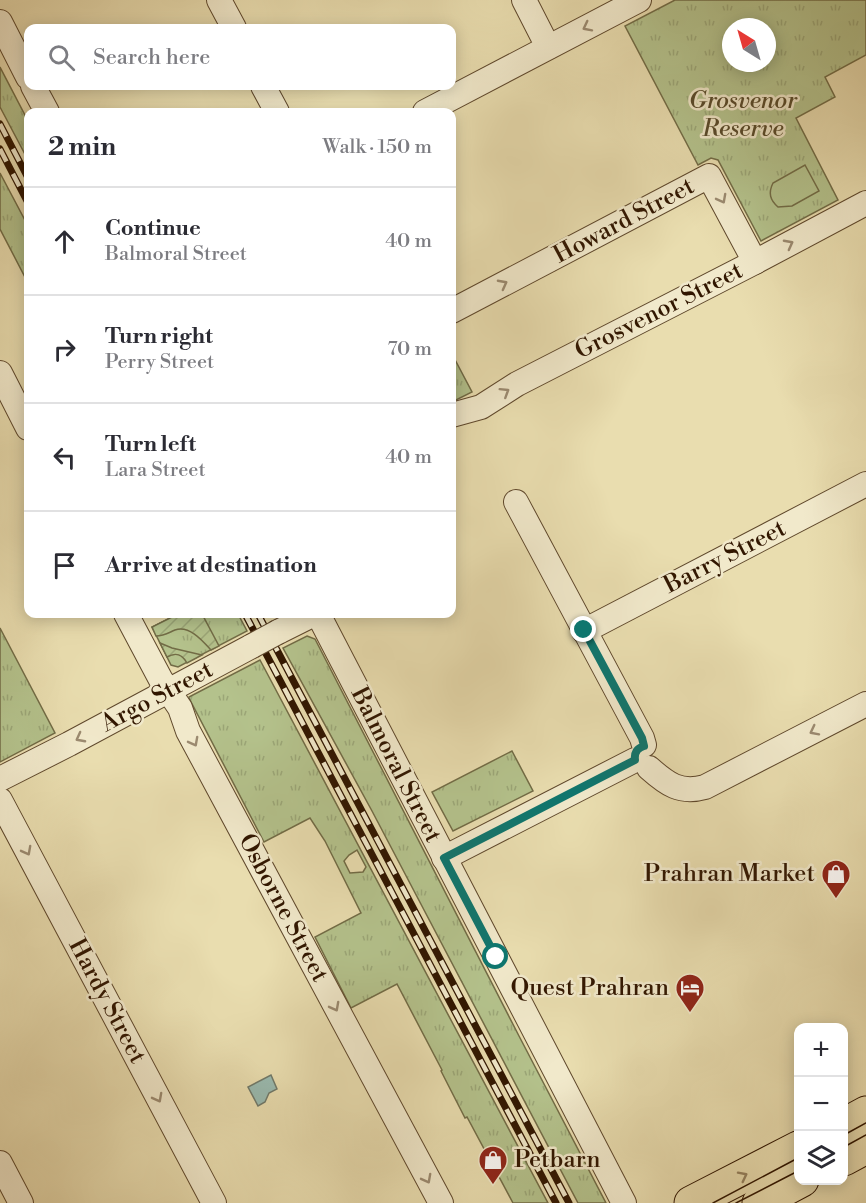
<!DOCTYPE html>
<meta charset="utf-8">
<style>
:root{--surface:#fff;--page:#f7f7f7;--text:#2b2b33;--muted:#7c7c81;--line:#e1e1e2}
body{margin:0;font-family:"Libre Bodoni",serif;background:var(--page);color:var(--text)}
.controls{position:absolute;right:18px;bottom:18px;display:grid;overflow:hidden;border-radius:12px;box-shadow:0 3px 15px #0003}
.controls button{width:54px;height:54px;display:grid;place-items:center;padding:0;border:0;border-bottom:2px solid var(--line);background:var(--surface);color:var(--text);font:30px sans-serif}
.compass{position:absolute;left:722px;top:18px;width:54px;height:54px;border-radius:50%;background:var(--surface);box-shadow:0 3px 15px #0003;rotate:323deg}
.stop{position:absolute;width:18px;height:18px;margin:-14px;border:4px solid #0f766e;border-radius:50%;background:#fff}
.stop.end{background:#0f766e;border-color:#fff;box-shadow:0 2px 6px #0008}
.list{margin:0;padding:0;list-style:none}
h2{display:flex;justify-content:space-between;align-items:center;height:78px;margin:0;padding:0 24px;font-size:26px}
h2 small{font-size:20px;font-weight:400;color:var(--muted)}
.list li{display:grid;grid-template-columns:39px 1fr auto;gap:18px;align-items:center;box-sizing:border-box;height:108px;padding:0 24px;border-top:2px solid var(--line)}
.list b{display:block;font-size:22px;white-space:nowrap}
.list p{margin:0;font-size:20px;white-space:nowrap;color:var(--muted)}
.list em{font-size:20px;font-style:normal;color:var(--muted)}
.icon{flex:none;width:33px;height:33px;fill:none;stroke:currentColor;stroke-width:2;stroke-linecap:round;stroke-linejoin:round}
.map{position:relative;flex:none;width:866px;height:1203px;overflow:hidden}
.search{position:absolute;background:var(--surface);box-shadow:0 3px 15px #0003;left:24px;top:24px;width:432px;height:66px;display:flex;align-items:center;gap:15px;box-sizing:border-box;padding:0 21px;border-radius:12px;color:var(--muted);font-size:22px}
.panel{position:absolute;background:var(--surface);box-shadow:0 3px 15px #0003;left:24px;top:108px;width:432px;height:510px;border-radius:12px}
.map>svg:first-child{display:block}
.grass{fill:url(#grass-tufts);stroke:#726c46;stroke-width:1.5;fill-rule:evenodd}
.garden{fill:url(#garden-furrows);stroke:#726c46;stroke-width:1.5}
.pitch{fill:#b4c28c;stroke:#726c46;stroke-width:1.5}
.water{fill:#99bbb1;stroke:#6f796a;stroke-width:1.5}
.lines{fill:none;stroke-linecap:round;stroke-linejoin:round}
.minor-casing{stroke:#5f482c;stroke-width:26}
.primary-casing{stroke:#311600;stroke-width:35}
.minor{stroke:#f1e9cb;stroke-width:24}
.primary{stroke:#e9ddaf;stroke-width:33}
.tram{stroke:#311600;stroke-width:1.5}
.rail-casing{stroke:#311600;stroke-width:7}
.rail{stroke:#f1e9cb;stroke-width:4.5;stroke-dasharray:14;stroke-linecap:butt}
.minor-bridge-casing{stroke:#5f482c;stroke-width:26;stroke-linecap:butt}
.minor-bridge{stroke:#f1e9cb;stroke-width:24}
.oneway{stroke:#9b8a70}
.oneway2{stroke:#968360}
.route{stroke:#0f766e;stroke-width:8}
.labels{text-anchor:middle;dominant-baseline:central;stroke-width:5;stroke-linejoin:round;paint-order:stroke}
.park-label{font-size:24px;font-style:italic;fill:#584a2a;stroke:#f1e9cb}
.street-label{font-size:24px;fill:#311600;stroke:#f1e9cb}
.poi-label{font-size:24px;fill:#311600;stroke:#f1e9cb;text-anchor:end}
</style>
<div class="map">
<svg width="866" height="1203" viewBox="0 0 866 1203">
<defs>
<pattern id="grass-tufts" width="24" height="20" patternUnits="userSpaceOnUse" patternTransform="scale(1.5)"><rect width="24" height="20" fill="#b4c28c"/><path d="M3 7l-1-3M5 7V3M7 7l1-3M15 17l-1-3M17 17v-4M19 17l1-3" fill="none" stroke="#9ba677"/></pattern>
<pattern id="garden-furrows" width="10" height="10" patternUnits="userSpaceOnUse" patternTransform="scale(1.5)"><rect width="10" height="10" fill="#b4c28c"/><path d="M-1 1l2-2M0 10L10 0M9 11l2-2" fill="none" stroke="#9ba677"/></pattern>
</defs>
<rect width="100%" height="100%" fill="#e9ddaf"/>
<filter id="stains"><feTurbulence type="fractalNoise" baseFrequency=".00333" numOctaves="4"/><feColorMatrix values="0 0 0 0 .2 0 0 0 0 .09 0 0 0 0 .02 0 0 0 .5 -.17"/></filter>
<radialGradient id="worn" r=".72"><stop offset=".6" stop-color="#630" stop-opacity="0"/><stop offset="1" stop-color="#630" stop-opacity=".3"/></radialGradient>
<g class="grass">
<path d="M675 0H866V55L825 77 835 97 796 118 838 200 761 241 718 160 711 158 698 165 625 26ZM731 27H767V63H731Z"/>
<path d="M0 67 28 121V160L0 107Z"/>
<path d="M0 173 28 226V283L0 229Z"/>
<path d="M452 354 472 392 452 402Z"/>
<path d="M178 614H238L247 631 178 667 171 665 152 627Z"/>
<path d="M0 628 55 733 0 762Z"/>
<path d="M307 636 315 639 519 1036 606 1203H578L372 811 283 648Z"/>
<path d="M260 660 548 1203H513L467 1117 465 1118 441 1071 442 1070 397 984 351 1008 315 937 361 913 325 841 310 818 264 842 189 698V697ZM357 850 366 867 363 872 350 873 344 861 349 855Z"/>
<path d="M512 751 533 791 453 831 432 792Z"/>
</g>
<g class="garden">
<path d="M178 614H202L219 646 211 650C202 640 189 625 175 630 168 633 164 636 156 636L152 627Z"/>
<path d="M160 643 172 648 202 655 187 663C182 654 176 652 167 657Z"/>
</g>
<path class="pitch" d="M805 165 819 191 792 206 778 207C770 200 768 193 773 183Z"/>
<path class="water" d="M271 1075 277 1089 269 1093 265 1102 258 1106 248 1087Z"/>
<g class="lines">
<g class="minor-casing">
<g id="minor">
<path d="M219 0 234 28"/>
<path d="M524 0 548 47"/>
<path d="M0 22 28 77"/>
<path d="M33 86 47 112"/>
<path d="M263 86 277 112"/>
<path d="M425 112 639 0"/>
<path d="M452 311 709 176 755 262"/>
<path d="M0 373 28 428"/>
<path d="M452 415 481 407 517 384 755 262 866 203"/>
<path d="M516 502 642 738 644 745"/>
<path d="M126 614 161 680 180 708 188 731 441 1203"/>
<path d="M318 614 624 1203"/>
<path d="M584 631 866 484"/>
<path d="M278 632 314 614"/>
<path d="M649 768C667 784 680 794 705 787L866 704"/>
<path d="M0 779 69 744 252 646"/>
<path d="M0 800 214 1203"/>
<path d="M444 858 635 760"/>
<path d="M0 1163 21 1203"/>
</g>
</g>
<g class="primary-casing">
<g id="primary">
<path d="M844 1125 866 1113"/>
<path d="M844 1159 866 1147"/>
<path d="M691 1203 798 1148"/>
<path d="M759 1203 802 1180"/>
</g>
</g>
<use href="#minor" class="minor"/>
<use href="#primary" class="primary"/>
<g class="tram">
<path d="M844 1135 866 1123"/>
<path d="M844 1147 866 1135"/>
<path d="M713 1203 798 1158"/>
<path d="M736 1203 798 1171"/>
</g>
<g class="rail-casing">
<g id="rail">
<path d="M0 124 28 178"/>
<path d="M0 149 28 203"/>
<path d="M245 614 556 1203"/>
<path d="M258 614 569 1203"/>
</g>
</g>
<use href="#rail" class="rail"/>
<g class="minor-bridge-casing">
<path id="minor-bridge" d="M252 646 278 632"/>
</g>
<use href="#minor-bridge" class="minor-bridge"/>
</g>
<defs><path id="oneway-chevron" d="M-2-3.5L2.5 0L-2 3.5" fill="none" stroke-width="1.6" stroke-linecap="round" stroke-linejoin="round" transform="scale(1.5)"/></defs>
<g class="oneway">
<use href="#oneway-chevron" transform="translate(587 27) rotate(153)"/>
<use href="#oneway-chevron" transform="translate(722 199) rotate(62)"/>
<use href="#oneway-chevron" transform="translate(789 244) rotate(-28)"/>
<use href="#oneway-chevron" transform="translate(503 284) rotate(-28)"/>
<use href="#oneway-chevron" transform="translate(505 392) rotate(-32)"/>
<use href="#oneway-chevron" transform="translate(814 731) rotate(153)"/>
<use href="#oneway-chevron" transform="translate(80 738) rotate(152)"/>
<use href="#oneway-chevron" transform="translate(194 742) rotate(62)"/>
<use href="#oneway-chevron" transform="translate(27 851) rotate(62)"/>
<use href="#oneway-chevron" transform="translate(335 1007) rotate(62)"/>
<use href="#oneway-chevron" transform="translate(158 1098) rotate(62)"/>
<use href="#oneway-chevron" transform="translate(427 1179) rotate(62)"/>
</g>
<use class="oneway2" href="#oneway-chevron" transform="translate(743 1176) rotate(-27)"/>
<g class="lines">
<path class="route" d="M496 957 444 858 635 760C634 753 637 748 644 746L642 738 584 630"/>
</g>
<defs>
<g id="shop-pin" transform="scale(1.5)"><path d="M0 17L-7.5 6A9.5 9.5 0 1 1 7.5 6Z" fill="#8f2418" stroke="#f1e9cb"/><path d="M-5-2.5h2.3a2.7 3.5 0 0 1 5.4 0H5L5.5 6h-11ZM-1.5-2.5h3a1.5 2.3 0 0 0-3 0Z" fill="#fff"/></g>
<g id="hotel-pin" transform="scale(1.5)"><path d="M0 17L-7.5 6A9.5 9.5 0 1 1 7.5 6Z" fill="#8f2418" stroke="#f1e9cb"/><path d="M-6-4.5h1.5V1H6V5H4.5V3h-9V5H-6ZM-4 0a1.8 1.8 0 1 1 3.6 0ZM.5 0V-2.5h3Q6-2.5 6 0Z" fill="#fff"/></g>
</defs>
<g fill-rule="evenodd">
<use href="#shop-pin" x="836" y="874"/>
<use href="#hotel-pin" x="690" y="988"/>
<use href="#shop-pin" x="493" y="1160"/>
</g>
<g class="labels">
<g class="park-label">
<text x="743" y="101">Grosvenor<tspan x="743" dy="28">Reserve</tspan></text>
</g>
<g class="street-label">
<text transform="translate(624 221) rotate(-28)">Howard Street</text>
<text transform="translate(659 311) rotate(-27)">Grosvenor Street</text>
<text transform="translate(725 557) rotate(-27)">Barry Street</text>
<text transform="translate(157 697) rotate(-28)">Argo Street</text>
<text transform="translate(396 765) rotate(63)">Balmoral Street</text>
<text transform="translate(283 908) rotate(62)">Osborne Street</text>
<text transform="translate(107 1001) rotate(62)">Hardy Street</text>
</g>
<g class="poi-label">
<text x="815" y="874">Prahran Market</text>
<text x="669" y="988">Quest Prahran</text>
<text x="514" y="1160" text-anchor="start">Petbarn</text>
</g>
</g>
<rect width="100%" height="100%" filter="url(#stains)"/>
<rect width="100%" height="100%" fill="url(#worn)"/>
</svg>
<div class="controls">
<button>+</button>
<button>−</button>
<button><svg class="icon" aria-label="layers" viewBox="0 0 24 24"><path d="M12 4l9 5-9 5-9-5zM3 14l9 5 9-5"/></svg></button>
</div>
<svg class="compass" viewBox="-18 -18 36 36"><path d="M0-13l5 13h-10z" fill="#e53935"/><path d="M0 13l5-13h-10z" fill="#7c7c81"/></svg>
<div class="stop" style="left:496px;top:957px"></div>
<div class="stop end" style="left:584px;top:630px"></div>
<div class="search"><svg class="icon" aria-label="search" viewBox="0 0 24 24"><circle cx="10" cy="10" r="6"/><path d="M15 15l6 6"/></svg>Search here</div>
<section class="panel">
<h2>2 min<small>Walk · 150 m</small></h2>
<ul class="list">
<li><svg class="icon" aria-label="ahead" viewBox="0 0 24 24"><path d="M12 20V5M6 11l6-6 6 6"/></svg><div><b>Continue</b><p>Balmoral Street</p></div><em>40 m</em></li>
<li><svg class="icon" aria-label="right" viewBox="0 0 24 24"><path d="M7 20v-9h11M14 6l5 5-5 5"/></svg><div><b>Turn right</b><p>Perry Street</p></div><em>70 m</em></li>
<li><svg class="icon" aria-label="left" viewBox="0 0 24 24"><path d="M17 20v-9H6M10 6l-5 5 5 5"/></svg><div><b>Turn left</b><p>Lara Street</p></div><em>40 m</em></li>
<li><svg class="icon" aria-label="arrive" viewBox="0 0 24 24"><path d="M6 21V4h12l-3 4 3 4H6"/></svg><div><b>Arrive at destination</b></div></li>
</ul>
</section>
</div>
